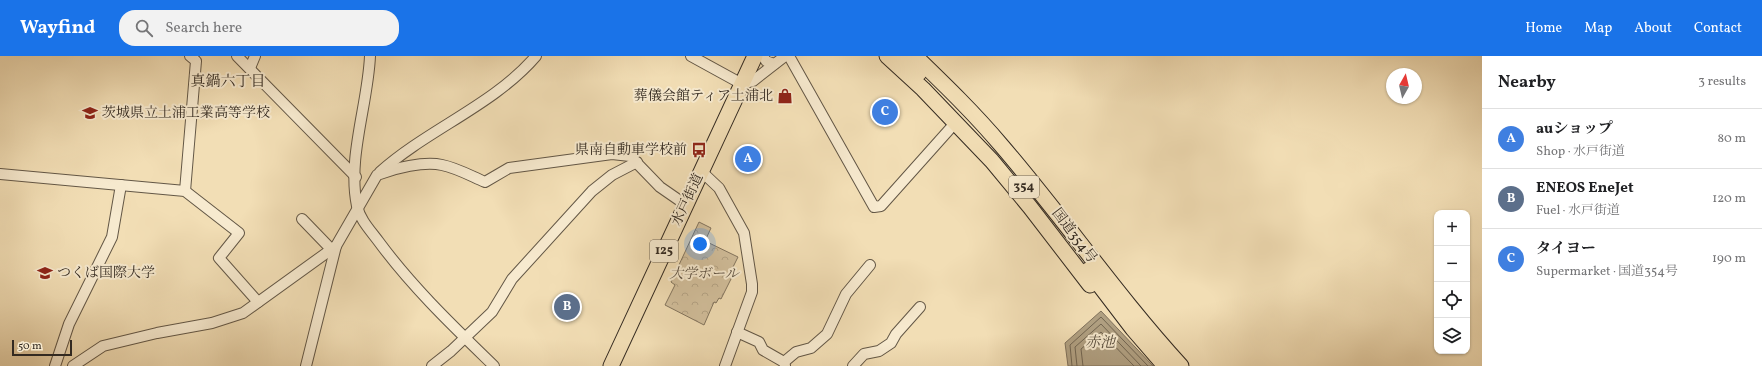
<!DOCTYPE html>
<meta charset="utf-8">
<style>
:root{--surface:#fff;--page:#f2f2f2;--text:#202124;--muted:#757577;--line:#e0e0e0;--accent:#1a73e8}
body{margin:0;font-family:Vollkorn,"Noto Serif JP",serif;background:var(--page);color:var(--text)}
.controls{position:absolute;right:12px;bottom:12px;display:grid;overflow:hidden;border-radius:8px;box-shadow:0 1px 3px #0004}
.controls button{width:36px;height:36px;display:grid;place-items:center;padding:0;border:0;border-bottom:1px solid var(--line);background:var(--surface);color:var(--text);font:20px sans-serif}
.compass{position:absolute;left:1386px;top:12px;width:36px;height:36px;border-radius:50%;background:var(--surface);box-shadow:0 1px 3px #0004;rotate:8deg}
.scale{position:absolute;left:12px;bottom:10px;width:60px;box-sizing:border-box;padding-left:4px;border:2px solid #332a21;border-top:0;font-size:11px;line-height:14px;white-space:nowrap;color:#332a21;-webkit-text-stroke:3px #f7eacf;paint-order:stroke}
.you{position:absolute;left:700px;top:188px;width:14px;height:14px;margin:-10px;border:3px solid #fff;border-radius:50%;background:#1a73e8;box-shadow:0 0 0 6px #1a73e833}
.badge{display:grid;place-items:center;width:26px;height:26px;border-radius:50%;background:var(--accent);color:#fff;font-size:13px;font-weight:700}
.pin{position:absolute;translate:-50% -50%;border:2px solid #fff;box-shadow:0 1px 4px #0006}
.list{margin:0;padding:0;list-style:none}
h2{display:flex;justify-content:space-between;align-items:center;height:52px;margin:0;padding:0 16px;font-size:17px}
h2 small{font-size:13px;font-weight:400;color:var(--muted)}
.list li{display:grid;grid-template-columns:26px 1fr auto;gap:12px;align-items:center;box-sizing:border-box;height:60px;padding:0 16px;border-top:1px solid var(--line)}
.list b{display:block;font-size:15px;white-space:nowrap}
.list p{margin:0;font-size:13px;white-space:nowrap;color:var(--muted)}
.list em{font-size:13px;font-style:normal;color:var(--muted)}
.icon{flex:none;width:22px;height:22px;fill:none;stroke:currentColor;stroke-width:2;stroke-linecap:round;stroke-linejoin:round}
.map{position:relative;flex:none;width:1482px;height:310px;overflow:hidden}
header{display:flex;align-items:center;gap:24px;box-sizing:border-box;height:56px;padding:0 20px;background:var(--accent);color:#fff}
header strong{font-size:19px}
nav{display:flex;gap:22px;margin-inline-start:auto;font-size:14px}
.search{width:280px;height:36px;background:var(--page);display:flex;align-items:center;gap:10px;box-sizing:border-box;padding:0 14px;border-radius:16px;color:var(--muted);font-size:15px}
main{display:flex}
aside{flex:1;background:var(--surface)}
.map>svg:first-child{display:block}
.forest{fill:url(#forest-crowns);stroke:#82745e}
.water{fill:#b1a183;stroke:#7f715c}
.lines{fill:none;stroke-linecap:round;stroke-linejoin:round}
.shore{stroke:#726652;stroke-width:1}
.minor-casing{stroke:#635746;stroke-width:12}
.highway-casing{stroke:#332a21;stroke-width:17}
.minor{stroke:#f7eacf;stroke-width:10}
.highway{stroke:#f2deb5;stroke-width:15}
.labels{text-anchor:middle;dominant-baseline:central;stroke-width:4;stroke-linejoin:round;paint-order:stroke}
.shield{fill:#f7eacf;stroke:#6e6455;stroke-width:1}
.shield-label{font-size:13px;font-weight:bold;fill:#332a21}
.poi-label{font-size:14px;fill:#332a21;stroke:#f7eacf;text-anchor:end}
.street-label{font-size:14px;fill:#332a21;stroke:#f7eacf}
.park-label{font-size:14px;font-style:italic;fill:#5b4f40;stroke:#f7eacf}
.neighbourhood-label{font-size:15px;fill:#332a21;stroke:#f7eacf}
.water-label{font-size:15px;font-style:italic;fill:#594e3e;stroke:#f7eacf}
</style>
<header>
<strong>Wayfind</strong>
<div class="search"><svg class="icon" aria-label="search" viewBox="0 0 24 24"><circle cx="10" cy="10" r="6"/><path d="M15 15l6 6"/></svg>Search here</div>
<nav><a>Home</a><a>Map</a><a>About</a><a>Contact</a></nav>
</header>
<main>
<div class="map">
<svg width="1482" height="310" viewBox="0 0 1482 310">
<defs>
<pattern id="forest-crowns" width="20" height="18" patternUnits="userSpaceOnUse"><rect width="20" height="18" fill="#d2bf9c"/><path d="M2 6a3 3 0 1 1 6 0M12 15a3 3 0 1 1 6 0" fill="none" stroke="#b5a486"/></pattern>
</defs>
<rect width="100%" height="100%" fill="#f2deb5"/>
<filter id="stains"><feTurbulence type="fractalNoise" baseFrequency=".005" numOctaves="4"/><feColorMatrix values="0 0 0 0 .2 0 0 0 0 .09 0 0 0 0 .02 0 0 0 .5 -.17"/></filter>
<radialGradient id="worn" r=".72"><stop offset=".6" stop-color="#630" stop-opacity="0"/><stop offset="1" stop-color="#630" stop-opacity=".3"/></radialGradient>
<path class="forest" d="M699 166 711 172 705 185 738 201 731 215 734 217 721 243 719 242 716 247 714 246 704 269 665 249 675 229 671 226Z"/>
<path class="water" d="M1101 255 1153 310H1068L1065 287Z"/>
<g class="lines">
<g class="shore">
<path d="M1072 310 1070 289 1101 261 1148 310"/>
<path d="M1077 310 1075 291 1101 268 1141 310"/>
<path d="M1083 310 1081 293 1101 276 1134 310"/>
</g>
<g class="minor-casing">
<g id="minor">
<path d="M237 0 356 121"/>
<path d="M370 0C368 48 347 102 357 150 360 164 371 175 379 186 413 232 454 271 494 310"/>
<path d="M691 0 742 28 753 25 785 0"/>
<path d="M763 0 766 5 774 8"/>
<path d="M789 0 874 151 881 150 956 66"/>
<path d="M250 12 255 0"/>
<path d="M701 115 719 132 744 177 752 228V236L725 310"/>
<path d="M380 116C428 73 494 49 536 0"/>
<path d="M0 118 185 135 239 177 219 202 258 246"/>
<path d="M185 135 196 5 190 0"/>
<path d="M302 163 331 193"/>
<path d="M737 276 759 286 763 294 784 306 785 310"/>
<path d="M784 306 796 296 811 292 827 278 846 238 870 209"/>
<path d="M55 310 69 268 112 181 121 129"/>
<path d="M73 310 103 290 157 277 212 267 243 257 336 190 377 119C395 112 424 105 442 109 457 112 471 120 485 126L509 112 612 98 630 100 660 131 686 149"/>
<path d="M306 310 336 190"/>
<path d="M432 310 451 295 492 256 512 223 592 135 612 119 637 106"/>
<path d="M853 310 864 298 879 295 891 287 896 278 920 251"/>
</g>
</g>
<g class="highway-casing">
<g id="highway">
<path d="M887 0 923 33 992 105 1030 151 1090 229"/>
<path d="M901 0 919 17"/>
<path d="M915 0C945 29 974 57 1001 89 1063 161 1117 240 1181 310"/>
<path d="M1088 214 1133 273 1165 310"/>
<path d="M611 310 755 0"/>
</g>
</g>
<use href="#minor" class="minor"/>
<use href="#highway" class="highway"/>
</g>
<defs>
<g id="shop-bare" transform="scale(1.2)"><path d="M-5-2.5h2.3a2.7 3.5 0 0 1 5.4 0H5L5.5 6h-11ZM-1.5-2.5h3a1.5 2.3 0 0 0-3 0Z" fill="#8f2418" stroke="#f7eacf" stroke-width="2.5" paint-order="stroke"/></g>
<g id="school-bare" transform="scale(1.2)"><path d="M0-5L7-2L0 1L-7-2ZM-4 1L0 2.5L4 1V4Q0 6-4 4Z" fill="#8f2418" stroke="#f7eacf" stroke-width="2.5" paint-order="stroke"/></g>
<g id="bus-bare" transform="scale(1.2)"><path d="M-5-6H5V4H4V6H2V4H-2V6H-4V4H-5ZM-3.5-4V0h7V-4ZM-3.5 1.2v1.5H-2V1.2ZM2 1.2v1.5H3.5V1.2Z" fill="#8f2418" stroke="#f7eacf" stroke-width="2.5" paint-order="stroke"/></g>
<g id="university-bare" transform="scale(1.2)"><path d="M0-5L7-2L0 1L-7-2ZM-4 1L0 2.5L4 1V4Q0 6-4 4Z" fill="#8f2418" stroke="#f7eacf" stroke-width="2.5" paint-order="stroke"/></g>
</defs>
<g fill-rule="evenodd">
<use href="#shop-bare" x="785" y="40"/>
<use href="#school-bare" x="90" y="57"/>
<use href="#bus-bare" x="699" y="94"/>
<use href="#university-bare" x="45" y="217"/>
</g>
<g class="labels">
<g class="shield">
<rect x="1009" y="120" width="30" height="22" rx="3"/>
<rect x="650" y="184" width="28" height="22" rx="3"/>
</g>
<g class="shield-label">
<text x="1024" y="131">354</text>
<text x="664" y="195">125</text>
</g>
<g class="poi-label">
<text x="773" y="40">葬儀会館ティア土浦北</text>
<text x="102" y="57" text-anchor="start">茨城県立土浦工業高等学校</text>
<text x="687" y="94">県南自動車学校前</text>
<text x="57" y="217" text-anchor="start">つくば国際大学</text>
</g>
<g class="street-label">
<text transform="translate(688 144) rotate(-65)">水戸街道</text>
<text transform="translate(1074 180) rotate(53)">国道354号</text>
</g>
<g class="park-label">
<text x="704" y="218">大学ボール</text>
</g>
<g class="neighbourhood-label">
<text x="228" y="26">真鍋六丁目</text>
</g>
<g class="water-label">
<text x="1100" y="287">赤池</text>
</g>
</g>
<rect width="100%" height="100%" filter="url(#stains)"/>
<rect width="100%" height="100%" fill="url(#worn)"/>
</svg>
<div class="controls">
<button>+</button>
<button>−</button>
<button><svg class="icon" aria-label="locate" viewBox="0 0 24 24"><circle cx="12" cy="12" r="6"/><path d="M12 2v4M12 18v4M2 12h4M18 12h4"/></svg></button>
<button><svg class="icon" aria-label="layers" viewBox="0 0 24 24"><path d="M12 4l9 5-9 5-9-5zM3 14l9 5 9-5"/></svg></button>
</div>
<svg class="compass" viewBox="-18 -18 36 36"><path d="M0-13l5 13h-10z" fill="#e53935"/><path d="M0 13l5-13h-10z" fill="#757577"/></svg>
<div class="scale">50 m</div>
<div class="you"></div>
<div class="pin badge" style="left:748px;top:103px;background:#3f7fe0">A</div>
<div class="pin badge" style="left:567px;top:251px;background:#5c6f8a">B</div>
<div class="pin badge" style="left:885px;top:56px;background:#3f7fe0">C</div>
</div>
<aside>
<h2>Nearby<small>3 results</small></h2>
<ul class="list">
<li><span class="badge" style="background:#3f7fe0">A</span><div><b>auショップ</b><p>Shop · 水戸街道</p></div><em>80 m</em></li>
<li><span class="badge" style="background:#5c6f8a">B</span><div><b>ENEOS EneJet</b><p>Fuel · 水戸街道</p></div><em>120 m</em></li>
<li><span class="badge" style="background:#3f7fe0">C</span><div><b>タイヨー</b><p>Supermarket · 国道354号</p></div><em>190 m</em></li>
</ul>
</aside>
</main>
